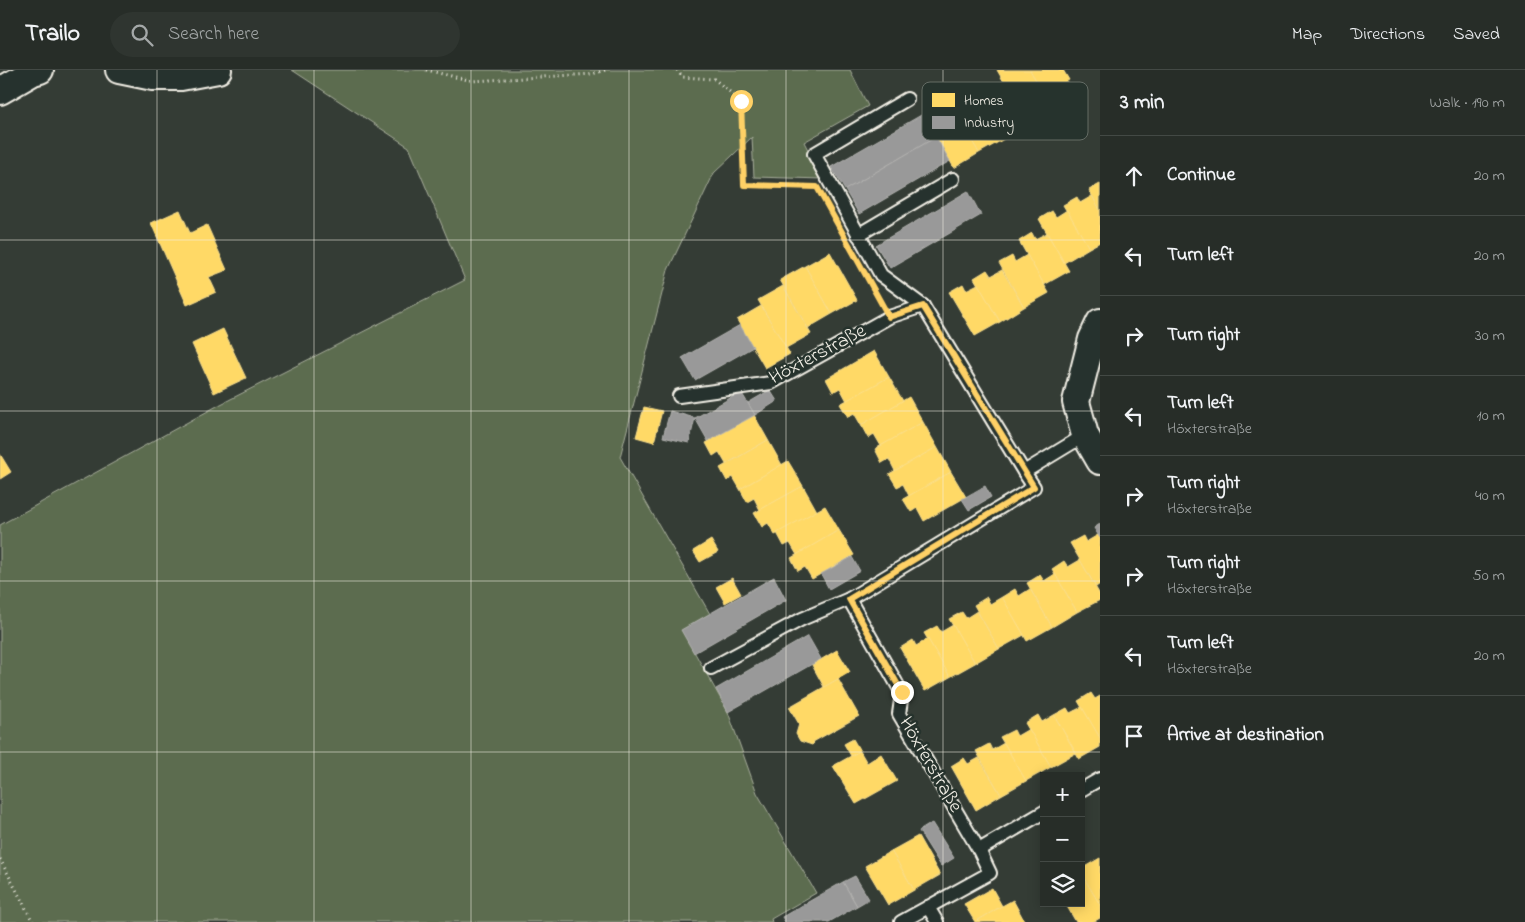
<!DOCTYPE html>
<meta charset="utf-8">
<style>
:root{--surface:#272d28;--page:#2f3530;--text:#f1f3f6;--muted:#a4a8a8;--line:#434945}
body{margin:0;font-family:"Indie Flower",sans-serif;background:var(--page);color:var(--text)}
.controls{position:absolute;right:15px;bottom:15px;display:grid;overflow:hidden;border-radius:0px;box-shadow:0 2px 12px #0003}
.controls button{width:45px;height:45px;display:grid;place-items:center;padding:0;border:0;border-bottom:1px solid var(--line);background:var(--surface);color:var(--text);font:25px sans-serif}
.stop{position:absolute;width:15px;height:15px;margin:-11px;border:4px solid #ffd166;border-radius:50%;background:#fff}
.stop.end{background:#ffd166;border-color:#fff;box-shadow:0 1px 5px #0008}
.list{margin:0;padding:0;list-style:none}
h2{display:flex;justify-content:space-between;align-items:center;height:65px;margin:0;padding:0 20px;font-size:21px}
h2 small{font-size:16px;font-weight:400;color:var(--muted)}
.list li{display:grid;grid-template-columns:32px 1fr auto;gap:15px;align-items:center;box-sizing:border-box;height:80px;padding:0 20px;border-top:1px solid var(--line)}
.list b{display:block;font-size:19px;white-space:nowrap}
.list p{margin:0;font-size:16px;white-space:nowrap;color:var(--muted)}
.list em{font-size:16px;font-style:normal;color:var(--muted)}
.icon{flex:none;width:28px;height:28px;fill:none;stroke:currentColor;stroke-width:2;stroke-linecap:round;stroke-linejoin:round}
.map{position:relative;flex:none;width:1100px;height:852px;overflow:hidden}
header{display:flex;align-items:center;gap:30px;box-sizing:border-box;height:70px;padding:0 25px;background:var(--surface);border-bottom:1px solid var(--line)}
header strong{font-size:24px}
nav{display:flex;gap:28px;margin-inline-start:auto;font-size:18px}
.search{width:350px;height:45px;background:var(--page);display:flex;align-items:center;gap:12px;box-sizing:border-box;padding:0 18px;border-radius:28px;color:var(--muted);font-size:19px}
main{display:flex}
aside{flex:1;background:var(--surface)}
.map>svg:first-child{display:block}
.green{fill:#5c6c4f;stroke:#a8ae9c}
.homes{fill:#ffd966;stroke:#fce08d}
.industry{fill:#999;stroke:#b4b3b1}
.lines{fill:none;stroke-linecap:round;stroke-linejoin:round}
.service-casing{stroke:#f4f1e8;stroke-width:16}
.minor-casing{stroke:#f4f1e8;stroke-width:30}
.path{stroke:#f4f1e8;stroke-width:3;stroke-dasharray:1 4;stroke-linecap:butt}
.service{stroke:#26332d;stroke-width:12}
.minor{stroke:#26332d;stroke-width:26}
.route{stroke:#ffd166;stroke-width:6}
.grid{fill:none;stroke:#f4f1e8;stroke-width:1;stroke-opacity:0.55}
.labels{text-anchor:middle;dominant-baseline:central;stroke-width:5;stroke-linejoin:round;paint-order:stroke}
.street-label{font-size:20px;fill:#f4f1e8;stroke:#26332d}
.key{fill:#26332d;stroke:#646c65;stroke-width:1}
.key-label{font-size:14px;fill:#f4f1e8}
</style>
<header>
<strong>Trailo</strong>
<div class="search"><svg class="icon" aria-label="search" viewBox="0 0 24 24"><circle cx="10" cy="10" r="6"/><path d="M15 15l6 6"/></svg>Search here</div>
<nav><a>Map</a><a>Directions</a><a>Saved</a></nav>
</header>
<main>
<div class="map">
<svg width="1100" height="852" viewBox="0 0 1100 852">
<rect width="100%" height="100%" fill="#343c35"/>
<filter id="ink" filterUnits="userSpaceOnUse"><feTurbulence type="fractalNoise" baseFrequency=".02" numOctaves="2"/><feDisplacementMap in="SourceGraphic" scale="10" xChannelSelector="R" yChannelSelector="G"/><feConvolveMatrix kernelMatrix="1 2 1 2 8 2 1 2 1" color-interpolation-filters="sRGB"/></filter>
<g filter="url(#ink)">
<path class="green" d="M292 0H850L868 36 804 72 823 109 754 107 752 67 714 103 668 200 620 387 710 544 682 560 728 642 757 723 816 823 771 849 772 852H0V455L219 335 465 210 409 77Z"/>
<g class="homes">
<path d="M997 0H1030L1044 24 1019 38Z"/>
<path d="M1030 0H1063L1069 10 1044 24Z"/>
<path d="M967 31 970 38 982 31 1004 69 979 83 953 39Z"/>
<path d="M957 45 979 83 954 98 929 53 942 46 946 52Z"/>
<path d="M1100 114V140L1089 120Z"/>
<path d="M1092 126 1100 140V172L1089 178 1063 135 1077 127 1080 133Z"/>
<path d="M180 140 190 163 207 155 227 200 209 207 216 222 187 235 151 153Z"/>
<path d="M1067 140 1089 178 1064 193 1039 149 1052 141 1056 147Z"/>
<path d="M1032 163 1035 169 1047 163 1069 201 1044 215 1019 171Z"/>
<path d="M830 182 857 230 832 244 805 196Z"/>
<path d="M1027 185 1049 223 1024 237 999 193 1012 186 1015 192Z"/>
<path d="M805 196 832 244 808 258 780 210Z"/>
<path d="M987 200 991 206 1002 200 1024 237 1000 252 974 208Z"/>
<path d="M963 214 966 220 978 214 1000 252 975 266 949 222Z"/>
<path d="M783 216 811 264 786 278 758 230Z"/>
<path d="M761 236 790 284 765 298 737 250Z"/>
<path d="M223 259 246 308 214 323 192 274Z"/>
<path d="M874 281 889 307 847 331 840 318 833 322 826 309Z"/>
<path d="M889 307 903 331 861 355 854 343 848 347 840 334Z"/>
<path d="M909 327 923 352 881 376 874 364 868 368 861 355Z"/>
<path d="M644 337 662 341 654 372 636 367Z"/>
<path d="M754 345 768 370 726 394 719 382 713 386 706 373Z"/>
<path d="M923 352 937 377 895 401 889 389 882 393 875 379Z"/>
<path d="M768 370 782 395 740 419 733 407 727 411 720 398Z"/>
<path d="M937 377 951 402 909 426 903 414 897 417 889 404Z"/>
<path d="M0 384 11 402 0 409Z"/>
<path d="M788 391 803 416 760 440 754 428 747 432 740 419Z"/>
<path d="M951 402 966 427 924 451 917 438 911 442 903 429Z"/>
<path d="M803 416 817 441 775 465 768 453 762 457 754 443Z"/>
<path d="M825 436 839 460 797 485 790 473 784 476 777 463Z"/>
<path d="M839 460 854 485 812 509 805 497 798 501 791 488Z"/>
<path d="M1098 465 1100 468V514L1096 517 1070 473 1083 466 1086 472Z"/>
<path d="M711 470 718 482 700 492 693 481Z"/>
<path d="M1080 490 1100 525V530L1077 542 1052 499 1064 491 1068 497Z"/>
<path d="M1055 504 1077 542 1052 557 1027 513 1040 505 1044 511Z"/>
<path d="M732 508 741 524 725 533 716 517Z"/>
<path d="M1015 519 1019 526 1030 519 1052 557 1027 571 1002 527Z"/>
<path d="M987 527 990 534 1002 527 1024 565 999 579 974 535Z"/>
<path d="M977 541 999 579 975 593 949 549 962 542 966 548Z"/>
<path d="M953 555 975 593 950 607 924 563 937 556 941 562Z"/>
<path d="M928 569 950 607 925 621 900 578 913 570 916 576Z"/>
<path d="M837 580 850 602 824 617 812 595Z"/>
<path d="M838 609 859 646 813 672 814 673 812 675 800 671 796 664 799 654 789 637Z"/>
<path d="M1091 623 1095 629 1100 626V668L1078 631Z"/>
<path d="M1082 637 1100 668V677L1079 689 1054 645 1067 638 1070 643Z"/>
<path d="M1038 645 1042 652 1054 645 1076 683 1051 697 1025 653Z"/>
<path d="M1029 659 1051 697 1026 711 1000 667 1014 660 1017 666Z"/>
<path d="M853 669 860 681 851 686 844 674Z"/>
<path d="M1004 673 1026 711 1001 725 976 681 989 674 992 680Z"/>
<path d="M860 681 867 693 881 684 897 711 856 734 833 696Z"/>
<path d="M964 688 968 694 979 688 1001 725 976 740 951 696Z"/>
<path d="M918 766 940 805 914 820 891 781Z"/>
<path d="M891 781 914 820 888 835 865 796Z"/>
<path d="M1100 788V835L1081 803V799Z"/>
<path d="M1081 803 1100 835V848L1093 852H1076L1065 833H1081Z"/>
<path d="M992 818 1002 836 975 852 964 834Z"/>
<path d="M1013 830 1025 852H975L1002 836Z"/>
</g>
<g class="industry">
<path d="M923 44 936 67 845 120 831 97Z"/>
<path d="M936 67 950 91 859 144 845 120Z"/>
<path d="M968 121 981 145 890 198 876 175Z"/>
<path d="M740 255 753 277 695 310 682 288Z"/>
<path d="M770 320 777 331 755 345 748 333Z"/>
<path d="M741 322 755 345 708 371 695 348Z"/>
<path d="M670 341 695 348 689 373 663 367Z"/>
<path d="M985 416 991 427 969 440 962 429Z"/>
<path d="M1100 454V468L1094 458Z"/>
<path d="M852 487 860 501 829 519 821 504Z"/>
<path d="M774 507 786 530 694 583 681 560Z"/>
<path d="M808 566 821 589 728 642 716 619Z"/>
<path d="M932 753 954 788 941 796 919 761Z"/>
<path d="M855 806 869 829 857 836 843 812Z"/>
<path d="M843 812 857 836 829 852H785L782 847Z"/>
</g>
<g class="lines">
<g class="service-casing">
<g id="service">
<path d="M907 29 814 84 881 205 923 236"/>
<path d="M858 165 953 109"/>
<path d="M679 326 771 313 889 247 923 236 1024 402"/>
<path d="M849 529 902 623 899 644 979 780"/>
<path d="M711 598 802 549 849 529 1034 417 1024 402 1085 365"/>
<path d="M1081 720 1100 709"/>
<path d="M928 837 937 852"/>
<path d="M901 852 990 803 979 780 1044 742"/>
</g>
</g>
<g class="minor-casing">
<g id="minor">
<path d="M119 0 153 7H181L218 0"/>
<path d="M0 21 33 2 40 0"/>
<path d="M1100 252 1092 269 1076 332 1085 365 1100 391"/>
</g>
</g>
<g class="path">
<path d="M426 0 472 11 592 4 606 0"/>
<path d="M677 0 682 7 714 9 741 31 744 115 806 116"/>
<path d="M0 789 33 852"/>
</g>
<use href="#service" class="service"/>
<use href="#minor" class="minor"/>
</g>
</g>
<g class="lines" filter="url(#ink)">
<path class="route" d="M741 31 744 115 817 117 889 247 923 236 1034 417 849 529 902 622"/>
</g>
<path class="grid" d="M157 0V852M314 0V852M471 0V852M629 0V852M786 0V852M943 0V852M0 170H1100M0 341H1100M0 511H1100M0 682H1100"/>
<g class="labels">
<g class="street-label">
<text transform="translate(818 285) rotate(-28)">Höxterstraße</text>
<text transform="translate(930 695) rotate(60)">Höxterstraße</text>
</g>
</g>
<rect x="922" y="12" width="166" height="58" rx="8" class="key"/>
<rect x="932" y="23" width="23" height="14" fill="#ffd966"/>
<rect x="932" y="46" width="23" height="13" fill="#999"/>
<g class="key-label">
<text x="964" y="35">Homes</text>
<text x="964" y="57">Industry</text>
</g>
</svg>
<div class="controls">
<button>+</button>
<button>−</button>
<button><svg class="icon" aria-label="layers" viewBox="0 0 24 24"><path d="M12 4l9 5-9 5-9-5zM3 14l9 5 9-5"/></svg></button>
</div>
<div class="stop" style="left:741px;top:31px"></div>
<div class="stop end" style="left:902px;top:622px"></div>
</div>
<aside>
<h2>3 min<small>Walk · 190 m</small></h2>
<ul class="list">
<li><svg class="icon" aria-label="ahead" viewBox="0 0 24 24"><path d="M12 20V5M6 11l6-6 6 6"/></svg><div><b>Continue</b></div><em>20 m</em></li>
<li><svg class="icon" aria-label="left" viewBox="0 0 24 24"><path d="M17 20v-9H6M10 6l-5 5 5 5"/></svg><div><b>Turn left</b></div><em>20 m</em></li>
<li><svg class="icon" aria-label="right" viewBox="0 0 24 24"><path d="M7 20v-9h11M14 6l5 5-5 5"/></svg><div><b>Turn right</b></div><em>30 m</em></li>
<li><svg class="icon" aria-label="left" viewBox="0 0 24 24"><path d="M17 20v-9H6M10 6l-5 5 5 5"/></svg><div><b>Turn left</b><p>Höxterstraße</p></div><em>10 m</em></li>
<li><svg class="icon" aria-label="right" viewBox="0 0 24 24"><path d="M7 20v-9h11M14 6l5 5-5 5"/></svg><div><b>Turn right</b><p>Höxterstraße</p></div><em>40 m</em></li>
<li><svg class="icon" aria-label="right" viewBox="0 0 24 24"><path d="M7 20v-9h11M14 6l5 5-5 5"/></svg><div><b>Turn right</b><p>Höxterstraße</p></div><em>50 m</em></li>
<li><svg class="icon" aria-label="left" viewBox="0 0 24 24"><path d="M17 20v-9H6M10 6l-5 5 5 5"/></svg><div><b>Turn left</b><p>Höxterstraße</p></div><em>20 m</em></li>
<li><svg class="icon" aria-label="arrive" viewBox="0 0 24 24"><path d="M6 21V4h12l-3 4 3 4H6"/></svg><div><b>Arrive at destination</b></div></li>
</ul>
</aside>
</main>
